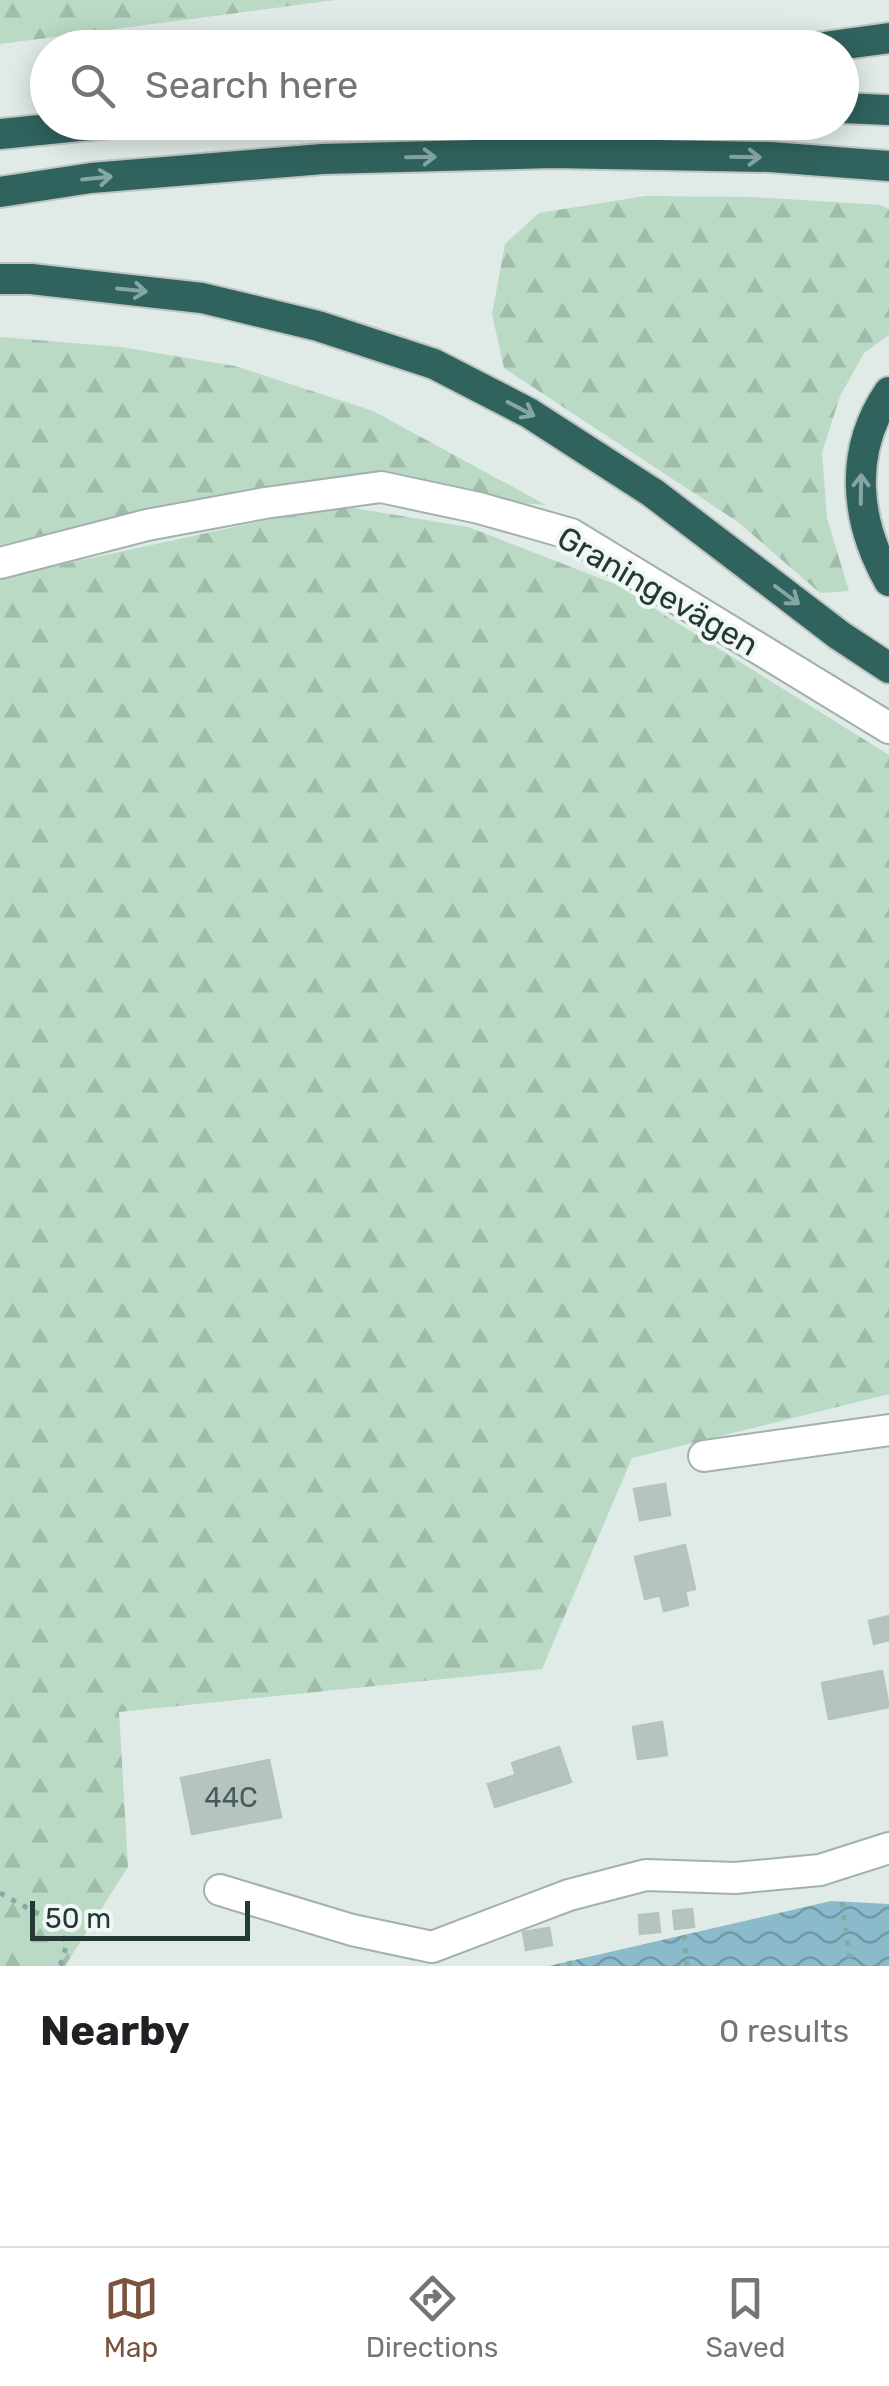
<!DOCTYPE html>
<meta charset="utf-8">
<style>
:root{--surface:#fff;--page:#f2f2f2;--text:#202124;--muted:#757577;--line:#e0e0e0;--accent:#7a533f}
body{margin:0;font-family:Rubik,sans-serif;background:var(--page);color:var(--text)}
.scale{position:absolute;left:30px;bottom:25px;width:220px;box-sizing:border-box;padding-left:10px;border:5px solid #223935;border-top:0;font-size:28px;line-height:35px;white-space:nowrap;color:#223935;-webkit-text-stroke:8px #f0f7f4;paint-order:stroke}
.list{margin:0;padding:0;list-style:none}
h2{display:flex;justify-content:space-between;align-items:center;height:130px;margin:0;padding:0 40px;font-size:42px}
h2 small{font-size:32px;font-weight:400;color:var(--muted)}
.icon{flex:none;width:55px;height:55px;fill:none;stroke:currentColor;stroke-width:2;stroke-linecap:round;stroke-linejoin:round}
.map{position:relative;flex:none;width:889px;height:1966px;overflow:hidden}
.search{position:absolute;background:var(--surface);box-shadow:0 5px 25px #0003;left:30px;right:30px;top:30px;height:110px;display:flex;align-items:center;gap:25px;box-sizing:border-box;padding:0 35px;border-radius:55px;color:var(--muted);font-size:38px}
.sheet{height:280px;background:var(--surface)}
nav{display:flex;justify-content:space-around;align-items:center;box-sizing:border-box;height:140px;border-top:2px solid var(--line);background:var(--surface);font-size:28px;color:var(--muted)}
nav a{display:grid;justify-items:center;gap:5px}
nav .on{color:var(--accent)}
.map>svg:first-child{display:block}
.forest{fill:url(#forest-firs)}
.water{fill:url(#water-waves)}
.building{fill:#b5c4c0;stroke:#b3c3be;stroke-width:2.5}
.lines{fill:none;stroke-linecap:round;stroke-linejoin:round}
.minor-casing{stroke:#a3b1ad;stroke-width:34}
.highway-casing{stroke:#bdc4c2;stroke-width:34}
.path{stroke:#82aba3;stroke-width:5;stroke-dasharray:5 8;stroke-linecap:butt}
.minor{stroke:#fff;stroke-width:30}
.highway{stroke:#30635e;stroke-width:30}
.oneway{stroke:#86a6a2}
.labels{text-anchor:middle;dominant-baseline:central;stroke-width:8;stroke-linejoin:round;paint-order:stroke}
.number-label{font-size:28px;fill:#475c58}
.street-label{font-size:32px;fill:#223935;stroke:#f0f7f4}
</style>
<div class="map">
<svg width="889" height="1966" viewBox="0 0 889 1966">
<defs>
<pattern id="forest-firs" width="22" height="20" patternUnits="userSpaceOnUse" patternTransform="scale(2.5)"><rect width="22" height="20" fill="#badac6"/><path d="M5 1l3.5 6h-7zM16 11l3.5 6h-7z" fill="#a0bcab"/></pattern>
<pattern id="water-waves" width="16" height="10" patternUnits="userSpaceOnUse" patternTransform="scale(2.5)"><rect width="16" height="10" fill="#8bbacb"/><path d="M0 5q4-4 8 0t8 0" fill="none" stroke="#7198a6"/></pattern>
</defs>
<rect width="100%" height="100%" fill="#e0eae6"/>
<g class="forest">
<path d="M0 0H335L0 44Z"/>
<path d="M645 196 754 197 880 205 889 209V335L864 353 840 396 822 453 827 518 849 591 820 593 738 522 504 368 492 314 505 244 539 213Z"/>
<path d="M0 337 121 347 235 366 373 411 546 505 483 500 374 473 258 487 146 510 0 545Z"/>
<path d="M335 505 468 527 615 584 889 755V1394L632 1458 542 1669 119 1712 128 1867 65 1966H0V578Z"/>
</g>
<path class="water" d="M831 1901 889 1904V1966H549Z"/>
<g class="building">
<path d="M665 1484 670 1515 640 1520 634 1489Z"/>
<path d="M685 1545 695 1589 685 1591 688 1605 664 1611 660 1595 645 1599 635 1557Z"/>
<path d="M889 1616V1640L874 1644 869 1621Z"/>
<path d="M882 1671 889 1707 829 1719 822 1683Z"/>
<path d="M662 1722 667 1755 638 1759 633 1727Z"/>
<path d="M559 1747 571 1782 495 1807 488 1784 516 1775 512 1763Z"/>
<path d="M269 1760 281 1817 192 1834 181 1778Z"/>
<path d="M692 1909 694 1927 675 1929 673 1911Z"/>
<path d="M658 1913 660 1932 640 1934 639 1915Z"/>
<path d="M549 1928 552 1945 526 1950 523 1932Z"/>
</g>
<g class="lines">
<g class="minor-casing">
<g id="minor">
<path d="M0 563 147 525 265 503 381 487 479 508 571 534 889 728"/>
<path d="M704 1456 889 1430"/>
<path d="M220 1890 352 1930 432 1947 569 1895 646 1875 735 1878 820 1870 889 1848"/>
</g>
</g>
<g class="highway-casing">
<g id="highway">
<path d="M816 48 889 38"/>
<path d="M842 108 889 110"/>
<path d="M0 134 119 122"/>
<path d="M0 192 91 178 323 159 553 153 770 157 889 166"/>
<path d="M0 279H31L202 298 318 326 434 364 529 413 653 493 839 635 889 668"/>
<path d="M889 392C848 452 855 520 889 581"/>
</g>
</g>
<g class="path">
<path d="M0 1893 55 1923 67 1944 60 1966"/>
<path d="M842 1902 851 1966"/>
<path d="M684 1935 687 1966"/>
<path d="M569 1961 570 1966"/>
</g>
<use href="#minor" class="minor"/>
<use href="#highway" class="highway"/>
</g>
<defs><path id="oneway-shaft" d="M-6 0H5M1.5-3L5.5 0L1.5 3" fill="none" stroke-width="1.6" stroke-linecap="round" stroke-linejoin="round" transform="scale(2.5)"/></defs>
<g class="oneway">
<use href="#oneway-shaft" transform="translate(421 157) rotate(-1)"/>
<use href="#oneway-shaft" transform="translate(746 157) rotate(1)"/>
<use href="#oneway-shaft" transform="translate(97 178) rotate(-6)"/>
<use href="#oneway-shaft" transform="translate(132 290) rotate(6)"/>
<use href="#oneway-shaft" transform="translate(521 409) rotate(28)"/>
<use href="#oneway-shaft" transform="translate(861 489) rotate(-89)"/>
<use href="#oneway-shaft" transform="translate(787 595) rotate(37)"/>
</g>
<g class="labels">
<g class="number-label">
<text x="231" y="1797">44C</text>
</g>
<g class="street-label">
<text transform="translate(658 591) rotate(30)">Graningevägen</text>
</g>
</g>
</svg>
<div class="scale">50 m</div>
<div class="search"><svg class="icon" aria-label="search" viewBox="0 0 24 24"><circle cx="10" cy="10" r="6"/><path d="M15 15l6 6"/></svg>Search here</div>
</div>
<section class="sheet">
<h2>Nearby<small>0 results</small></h2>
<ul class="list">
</ul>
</section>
<nav>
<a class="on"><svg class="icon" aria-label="map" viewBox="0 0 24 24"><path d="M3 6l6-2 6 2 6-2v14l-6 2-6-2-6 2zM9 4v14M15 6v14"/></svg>Map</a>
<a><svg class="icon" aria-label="directions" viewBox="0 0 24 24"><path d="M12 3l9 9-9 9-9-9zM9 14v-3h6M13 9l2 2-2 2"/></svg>Directions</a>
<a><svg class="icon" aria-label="saved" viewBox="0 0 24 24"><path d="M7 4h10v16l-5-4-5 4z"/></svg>Saved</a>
</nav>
